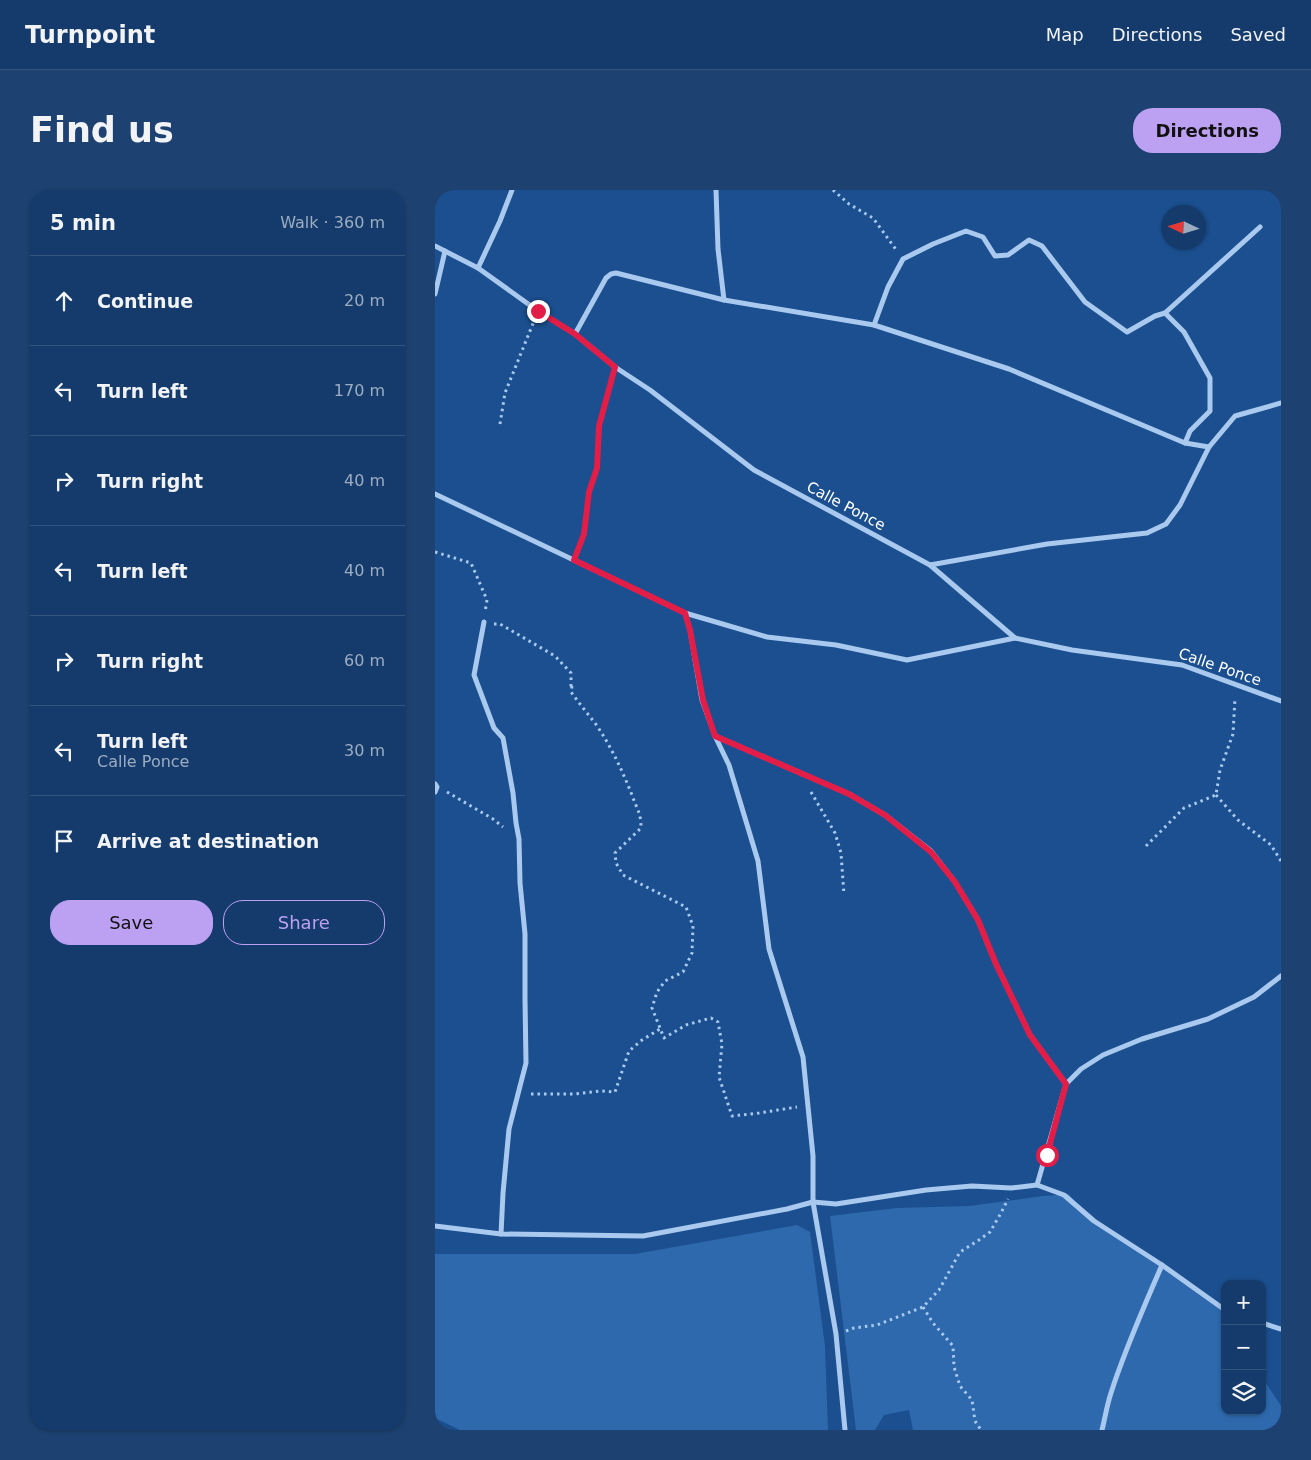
<!DOCTYPE html>
<meta charset="utf-8">
<style>
:root{--surface:#143b6b;--page:#1d4271;--text:#f1f3f6;--muted:#9dadc1;--line:#33557e;--accent:#bca0f2}
body{margin:0;font-family:"DejaVu Sans",sans-serif;background:var(--page);color:var(--text)}
.controls{position:absolute;right:15px;bottom:15px;display:grid;overflow:hidden;border-radius:10px;box-shadow:0 1px 4px #0004}
.controls button{width:45px;height:45px;display:grid;place-items:center;padding:0;border:0;border-bottom:1px solid var(--line);background:var(--surface);color:var(--text);font:25px sans-serif}
.compass{position:absolute;left:726px;top:15px;width:45px;height:45px;border-radius:50%;background:var(--surface);box-shadow:0 1px 4px #0004;rotate:274deg}
.stop{position:absolute;width:15px;height:15px;margin:-11px;border:4px solid #e11d48;border-radius:50%;background:#fff}
.stop.end{background:#e11d48;border-color:#fff;box-shadow:0 1px 5px #0008}
.list{margin:0;padding:0;list-style:none}
h2{display:flex;justify-content:space-between;align-items:center;height:65px;margin:0;padding:0 20px;font-size:21px}
h2 small{font-size:16px;font-weight:400;color:var(--muted)}
.list li{display:grid;grid-template-columns:32px 1fr auto;gap:15px;align-items:center;box-sizing:border-box;height:90px;padding:0 20px;border-top:1px solid var(--line)}
.list b{display:block;font-size:19px;white-space:nowrap}
.list p{margin:0;font-size:16px;white-space:nowrap;color:var(--muted)}
.list em{font-size:16px;font-style:normal;color:var(--muted)}
.actions{display:flex;gap:10px;padding:15px 20px}
.actions a{flex:1;padding:11px 0;border:1px solid var(--accent);border-radius:20px;text-align:center;font-size:18px;color:var(--accent)}
.actions .main{background:var(--accent);color:#111}
.icon{flex:none;width:28px;height:28px;fill:none;stroke:currentColor;stroke-width:2;stroke-linecap:round;stroke-linejoin:round}
.map{position:relative;flex:none;width:846px;height:1240px;overflow:hidden;border-radius:20px}
header{display:flex;align-items:center;gap:30px;box-sizing:border-box;height:70px;padding:0 25px;background:var(--surface);border-bottom:1px solid var(--line)}
header strong{font-size:24px}
nav{display:flex;gap:28px;margin-inline-start:auto;font-size:18px}
.intro{display:flex;align-items:center;justify-content:space-between;box-sizing:border-box;height:120px;padding:0 30px}
h1{margin:0;font-size:35px}
.button{padding:12px 22px;border-radius:20px;background:var(--accent);color:#111;font-size:18px;font-weight:700}
main{display:flex;gap:30px;padding:0 30px}
aside{flex:1;background:var(--surface);border-radius:20px;box-shadow:0 1px 4px #0004}
.map>svg:first-child{display:block}
.green{fill:#2e69ad}
.lines{fill:none;stroke-linecap:round;stroke-linejoin:round}
.path{stroke:#a9c9ee;stroke-width:3;stroke-dasharray:2.5 4;stroke-linecap:butt}
.minor{stroke:#a9c9ee;stroke-width:5}
.route{stroke:#e11d48;stroke-width:6}
.labels{text-anchor:middle;dominant-baseline:central;stroke-width:4.5;stroke-linejoin:round;paint-order:stroke}
.street-label{font-size:15px;fill:#fff;stroke:#1b4f8f}
</style>
<header>
<strong>Turnpoint</strong>
<nav><a>Map</a><a>Directions</a><a>Saved</a></nav>
</header>
<div class="intro"><h1>Find us</h1><a class="button">Directions</a></div>
<main>
<aside>
<h2>5 min<small>Walk · 360 m</small></h2>
<ul class="list">
<li><svg class="icon" aria-label="ahead" viewBox="0 0 24 24"><path d="M12 20V5M6 11l6-6 6 6"/></svg><div><b>Continue</b></div><em>20 m</em></li>
<li><svg class="icon" aria-label="left" viewBox="0 0 24 24"><path d="M17 20v-9H6M10 6l-5 5 5 5"/></svg><div><b>Turn left</b></div><em>170 m</em></li>
<li><svg class="icon" aria-label="right" viewBox="0 0 24 24"><path d="M7 20v-9h11M14 6l5 5-5 5"/></svg><div><b>Turn right</b></div><em>40 m</em></li>
<li><svg class="icon" aria-label="left" viewBox="0 0 24 24"><path d="M17 20v-9H6M10 6l-5 5 5 5"/></svg><div><b>Turn left</b></div><em>40 m</em></li>
<li><svg class="icon" aria-label="right" viewBox="0 0 24 24"><path d="M7 20v-9h11M14 6l5 5-5 5"/></svg><div><b>Turn right</b></div><em>60 m</em></li>
<li><svg class="icon" aria-label="left" viewBox="0 0 24 24"><path d="M17 20v-9H6M10 6l-5 5 5 5"/></svg><div><b>Turn left</b><p>Calle Ponce</p></div><em>30 m</em></li>
<li><svg class="icon" aria-label="arrive" viewBox="0 0 24 24"><path d="M6 21V4h12l-3 4 3 4H6"/></svg><div><b>Arrive at destination</b></div></li>
</ul>
<div class="actions"><a class="main">Save</a><a>Share</a></div>
</aside>
<div class="map">
<svg width="846" height="1240" viewBox="0 0 846 1240">
<rect width="100%" height="100%" fill="#1b4f8f"/>
<g class="green">
<path d="M634 1004 646 1019 784 1113 790 1125V1221H827V1187L846 1216V1240H478L474 1220 449 1225 440 1240H421L395 1026 462 1018 534 1016 608 1006Z"/>
<path d="M362 1035 375 1042 390 1156 393 1240H25L0 1228V1064H200Z"/>
</g>
<g class="lines">
<g class="path">
<path d="M398 0 414 14 438 28 462 61"/>
<path d="M65 234 70 203 99 131"/>
<path d="M143 360 149 344 154 302 162 277 165 237 177 188"/>
<path d="M0 362 36 373 52 410 50 422"/>
<path d="M59 434H65L120 466 136 483V497"/>
<path d="M137 496 136 502C144 513 152 523 160 533 176 556 187 580 197 605 202 620 206 622 206 638L180 663 181 673 188 685 251 717 258 736 257 763 248 782 230 791 222 802 217 818 229 848 251 835 276 828 283 832 287 854 284 887 297 926 324 923 362 917"/>
<path d="M12 602 58 629 68 637"/>
<path d="M376 602 400 643 406 663 409 705"/>
<path d="M781 605 803 630 836 655 846 671"/>
<path d="M711 656 749 618 781 605 785 580 798 544 800 508"/>
<path d="M96 904H139L166 901 180 902 194 861 207 850 225 839"/>
<path d="M488 1117 498 1133 518 1156 519 1177 525 1196 537 1210 540 1231 546 1240"/>
<path d="M411 1141 419 1138 442 1135 488 1117 504 1100 525 1062 544 1050 555 1042 566 1023 573 1009"/>
</g>
<g class="minor">
<path d="M281 0 283 59 289 110"/>
<path d="M0 56 43 78 103 121 140 144 180 177 215 200 319 280 495 375 580 448 637 460 747 475 846 511"/>
<path d="M43 78 65 31 77 0"/>
<path d="M0 104 10 61"/>
<path d="M730 123 825 37"/>
<path d="M439 135 453 97 468 69 498 54 531 41 548 47 560 66 573 65 594 50 607 56 650 112 692 142 720 126 730 123 749 142 775 188V221L755 241 750 253"/>
<path d="M140 144 171 88 176 84 181 83 289 110 439 135 574 179 750 253 774 257"/>
<path d="M0 304 250 423 332 447 401 455 472 470 580 448"/>
<path d="M495 375 612 354 712 343 731 334 745 315 774 257 800 226 846 213"/>
<path d="M250 423 255 440 267 510 280 546 294 575 323 671 334 759 368 867 378 966V1012L401 1144 410 1240"/>
<path d="M49 432 39 485 59 538 68 548 78 603 81 633 84 649 85 693 90 744V809L91 873 74 939 68 1003 66 1044"/>
<path d="M280 546 414 604 450 625 496 661 520 692 543 730 561 774 595 845 631 894"/>
<path d="M0 594 2 597 0 602"/>
<path d="M602 995 629 1005 659 1031 727 1075C709 1117 690 1159 676 1203 672 1215 670 1228 667 1240"/>
<path d="M0 1036 66 1044 208 1046 352 1019 378 1012 401 1014 491 1000 537 996 576 998 602 995 631 894 646 879 668 865 707 849 773 829 819 807 846 786"/>
<path d="M727 1075 790 1120"/>
<path d="M827 1133 846 1139"/>
</g>
</g>
<g class="lines">
<path class="route" d="M103 121 140 144 180 177 164 236 162 278 154 302 149 344 139 370 250 423 255 440 268 510 280 546 414 604 450 625 496 662 520 692 543 730 561 774 595 845 631 894 612 965"/>
</g>
<g class="labels">
<g class="street-label">
<text transform="translate(411 316) rotate(28)">Calle Ponce</text>
<text transform="translate(785 477) rotate(19)">Calle Ponce</text>
</g>
</g>
</svg>
<div class="controls">
<button>+</button>
<button>−</button>
<button><svg class="icon" aria-label="layers" viewBox="0 0 24 24"><path d="M12 4l9 5-9 5-9-5zM3 14l9 5 9-5"/></svg></button>
</div>
<svg class="compass" viewBox="-18 -18 36 36"><path d="M0-13l5 13h-10z" fill="#e53935"/><path d="M0 13l5-13h-10z" fill="#9dadc1"/></svg>
<div class="stop" style="left:612px;top:965px"></div>
<div class="stop end" style="left:103px;top:121px"></div>
</div>
</main>
